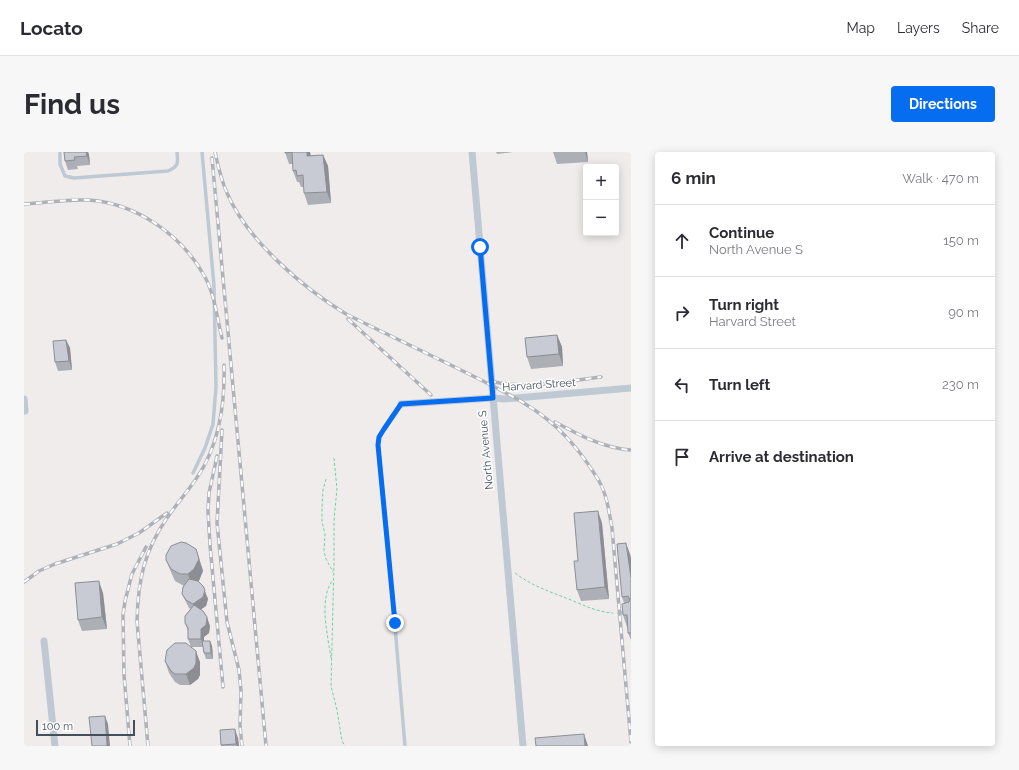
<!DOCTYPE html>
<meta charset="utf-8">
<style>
:root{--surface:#fff;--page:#f7f7f7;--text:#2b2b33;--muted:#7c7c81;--line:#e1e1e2;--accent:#066cf0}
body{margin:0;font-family:Raleway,sans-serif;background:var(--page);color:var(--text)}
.controls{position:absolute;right:12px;top:12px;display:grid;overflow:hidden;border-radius:4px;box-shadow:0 2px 10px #0003}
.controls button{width:36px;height:36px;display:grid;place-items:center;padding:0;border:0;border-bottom:1px solid var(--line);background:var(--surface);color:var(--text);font:20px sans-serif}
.scale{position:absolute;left:12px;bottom:10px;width:99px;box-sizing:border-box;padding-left:4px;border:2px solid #43505c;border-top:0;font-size:11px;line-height:14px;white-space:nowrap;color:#43505c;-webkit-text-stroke:3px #fff;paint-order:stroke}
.stop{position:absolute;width:12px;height:12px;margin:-9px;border:3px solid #066cf0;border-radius:50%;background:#fff}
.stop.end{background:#066cf0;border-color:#fff;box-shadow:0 1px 4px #0008}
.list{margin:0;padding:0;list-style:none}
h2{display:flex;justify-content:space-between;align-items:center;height:52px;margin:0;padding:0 16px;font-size:17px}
h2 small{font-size:13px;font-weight:400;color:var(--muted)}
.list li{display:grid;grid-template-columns:26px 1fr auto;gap:12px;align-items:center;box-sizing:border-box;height:72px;padding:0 16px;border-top:1px solid var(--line)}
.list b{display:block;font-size:15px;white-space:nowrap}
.list p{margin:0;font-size:13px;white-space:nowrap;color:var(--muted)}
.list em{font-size:13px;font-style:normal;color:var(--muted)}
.icon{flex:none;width:22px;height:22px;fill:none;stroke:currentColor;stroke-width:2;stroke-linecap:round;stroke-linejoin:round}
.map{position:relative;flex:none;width:607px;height:594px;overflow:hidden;border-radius:4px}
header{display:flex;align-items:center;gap:24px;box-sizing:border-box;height:56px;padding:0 20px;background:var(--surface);border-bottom:1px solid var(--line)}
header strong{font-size:19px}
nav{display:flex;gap:22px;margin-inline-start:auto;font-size:14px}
.intro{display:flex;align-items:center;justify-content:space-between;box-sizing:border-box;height:96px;padding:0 24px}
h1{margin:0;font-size:28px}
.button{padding:10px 18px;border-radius:4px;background:var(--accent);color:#fff;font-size:14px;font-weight:700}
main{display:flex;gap:24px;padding:0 24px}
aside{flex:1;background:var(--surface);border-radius:4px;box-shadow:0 2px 10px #0003}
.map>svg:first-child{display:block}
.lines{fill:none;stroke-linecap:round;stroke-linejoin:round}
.path{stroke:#6ad4a0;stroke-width:1;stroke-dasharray:3 2;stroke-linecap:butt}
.lane{stroke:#bec9d4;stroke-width:3.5}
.street{stroke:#bec9d4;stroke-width:7}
.rail-casing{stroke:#aeb2b8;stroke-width:3.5}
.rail{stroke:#fff;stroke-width:2;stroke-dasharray:6;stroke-linecap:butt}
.wall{fill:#acafb5}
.shaded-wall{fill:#8c8e94}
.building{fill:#c8cbd3;stroke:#8c8e94}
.route{stroke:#066cf0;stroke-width:5}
.labels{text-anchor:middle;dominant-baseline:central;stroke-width:3;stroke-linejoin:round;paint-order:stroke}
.street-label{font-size:11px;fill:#43505c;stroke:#fff}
</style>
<header>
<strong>Locato</strong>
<nav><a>Map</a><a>Layers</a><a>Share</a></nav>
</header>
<div class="intro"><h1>Find us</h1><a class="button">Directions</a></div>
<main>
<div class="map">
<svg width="607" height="594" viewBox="0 0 607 594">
<rect width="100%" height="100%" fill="#f0ecec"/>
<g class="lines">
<g class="path">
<path d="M310 306 313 337 310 368V411L307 534 313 558 318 589 321 594"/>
<path d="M302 327 299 338 298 355V370L301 382 300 399 302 407 309 420"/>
<path d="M491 421C508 434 527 440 547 448 561 454 574 460 589 461"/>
<path d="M307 506C304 484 294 447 309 428"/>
</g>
<g class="lane">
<path d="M36 0V12L41 24 50 26 144 19C155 14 154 11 153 0"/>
<path d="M377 252C368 265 357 277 354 293L363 379 381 594"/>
<path d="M169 321 181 296 189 272 192 235 190 134 178 0"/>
<path d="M595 461 607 459"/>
</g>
<g class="street">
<path d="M448 0 499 594"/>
<path d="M0 247 1 259"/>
<path d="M377 252 469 246 480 247 607 236"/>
<path d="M20 489 31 594"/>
</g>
<g class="rail-casing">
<g id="rail">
<path d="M191 0C194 14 197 28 203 41 223 88 279 136 322 162 366 184 411 205 455 227 482 241 510 254 532 275 548 289 564 311 575 329 583 343 585 360 588 376L607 590"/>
<path d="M188 6 242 594"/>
<path d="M0 52C21 51 42 47 64 48 112 51 158 83 181 125 191 144 193 166 198 186"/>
<path d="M324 167 407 243"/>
<path d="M466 229C502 238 541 229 577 225"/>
<path d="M531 270C555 283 579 296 607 298"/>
<path d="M198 278 193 371 203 470 215 518 217 539 216 574 218 594"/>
<path d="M193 304 185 341 184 359 186 393 199 535"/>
<path d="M0 430 15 419 31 412 93 392 115 381 143 361"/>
<path d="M106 594 100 523 99 463 101 449 108 422 122 395"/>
<path d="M124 594 113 469C114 429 120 399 143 366 155 348 170 333 180 314 197 282 201 248 200 213"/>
</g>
</g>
<use href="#rail" class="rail"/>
</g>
<g class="wall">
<path d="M40 0H64L65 3 66 13 53 14 54 17 44 18 41 9Z"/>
<path d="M261 0H286L287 4 299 3 304 14 307 51 284 53 280 41V35H277L275 30H273L269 19V12H265Z"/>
<path d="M472 0H489L473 2Z"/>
<path d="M529 0H563L564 10 533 12Z"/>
<path d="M533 183 538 195 539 214 507 217 503 205Z"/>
<path d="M42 188 46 196 48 218 34 219 31 210Z"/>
<path d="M578 371 585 447 557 449 553 438 554 409Z"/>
<path d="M172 397 179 419 174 429 184 447 182 454 177 457 186 474 185 481 180 485V489H186L188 494 189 507H182L180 501 179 495H167L176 510V523L174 527 166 533H156L151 530 145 521 141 509 167 495 164 487V479L161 471 167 457 165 456 158 442 160 434 151 429 147 420 142 408Z"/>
<path d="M606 402 607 407V488L604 481V474L603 475 599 463 600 451 598 445Z"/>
<path d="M79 441 83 477 58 479 54 468Z"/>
<path d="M214 586 215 594H197V593Z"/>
</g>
<g class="shaded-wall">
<path d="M62 0H64L65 3 66 13 63 4Z"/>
<path d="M283 0H286L288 15 283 4Z"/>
<path d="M561 0H563L564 10Z"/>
<path d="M299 3 304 14 307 51 303 40Z"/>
<path d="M533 183 538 195 539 214 535 202Z"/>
<path d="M42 188 46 196 48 218 45 209Z"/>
<path d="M574 359 578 371 585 447 581 435Z"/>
<path d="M602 391 606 402 607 407V426Z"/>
<path d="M172 397 179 419 175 429 168 434 164 422Z"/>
<path d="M75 429 79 441 83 477 78 465Z"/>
<path d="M179 434 184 447 182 454 172 461 169 452Z"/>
<path d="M183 465 186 474 185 481 180 485V495L177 487V477Z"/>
<path d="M186 489 188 494 189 507 187 501Z"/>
<path d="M172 499 176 510V523L174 527 166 533 162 522Z"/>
<path d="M81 564 84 572 86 594H83Z"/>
<path d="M211 577 214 586 215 594H213L212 592Z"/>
<path d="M560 582 564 594H561Z"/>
</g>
<g class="building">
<path d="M40 0H62L63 4 50 5 51 8 41 9Z"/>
<path d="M261 0H283V4L299 3 303 40 280 41 279 23 273 24 272 18 269 19 268 0 261 1Z"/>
<path d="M533 183 535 202 503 205 501 186Z"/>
<path d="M42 188 45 209 31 210 29 189Z"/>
<path d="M574 359 581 435 553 438 550 409H554L550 361Z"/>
<path d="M157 390 162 391 172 397 175 407 170 417 164 422H156L147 417 142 408V403L147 394Z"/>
<path d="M602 391 607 426V481H604L603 463H599L598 452 605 450 606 447 604 444 598 445 593 392Z"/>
<path d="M165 427 174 429 179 434 181 438 179 445 169 452 162 448 158 442 159 435Z"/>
<path d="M75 429 78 465 54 468 51 431Z"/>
<path d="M170 453 179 459 183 465 182 473 177 477V487H164V476L161 471V464Z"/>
<path d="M178 489H186L187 501H180Z"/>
<path d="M151 491H162L172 499V511L170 516 162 522H151L147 519 141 509 143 498Z"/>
<path d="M81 564 83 594H68L65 565Z"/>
<path d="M211 577 212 592 197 593 196 578Z"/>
<path d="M560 582 561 594H512L511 586Z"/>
</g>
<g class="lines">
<path class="route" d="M371 471 354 293 355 285 360 277 377 252 469 246 456 95"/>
</g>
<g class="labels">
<g class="street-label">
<text transform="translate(515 233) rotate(-4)">Harvard Street</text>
<text transform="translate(462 298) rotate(-95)">North Avenue S</text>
</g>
</g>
</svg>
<div class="controls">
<button>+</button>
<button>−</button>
</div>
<div class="scale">100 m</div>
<div class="stop" style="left:456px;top:95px"></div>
<div class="stop end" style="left:371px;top:471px"></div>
</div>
<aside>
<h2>6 min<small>Walk · 470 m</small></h2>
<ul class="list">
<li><svg class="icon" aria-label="ahead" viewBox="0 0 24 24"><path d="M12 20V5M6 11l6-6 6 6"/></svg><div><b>Continue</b><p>North Avenue S</p></div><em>150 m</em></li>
<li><svg class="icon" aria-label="right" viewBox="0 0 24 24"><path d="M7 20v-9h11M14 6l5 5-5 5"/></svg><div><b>Turn right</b><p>Harvard Street</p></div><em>90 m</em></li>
<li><svg class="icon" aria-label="left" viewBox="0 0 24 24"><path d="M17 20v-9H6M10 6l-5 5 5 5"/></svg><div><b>Turn left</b></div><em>230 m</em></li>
<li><svg class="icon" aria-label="arrive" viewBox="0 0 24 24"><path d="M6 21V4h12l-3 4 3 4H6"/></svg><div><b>Arrive at destination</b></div></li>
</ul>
</aside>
</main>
